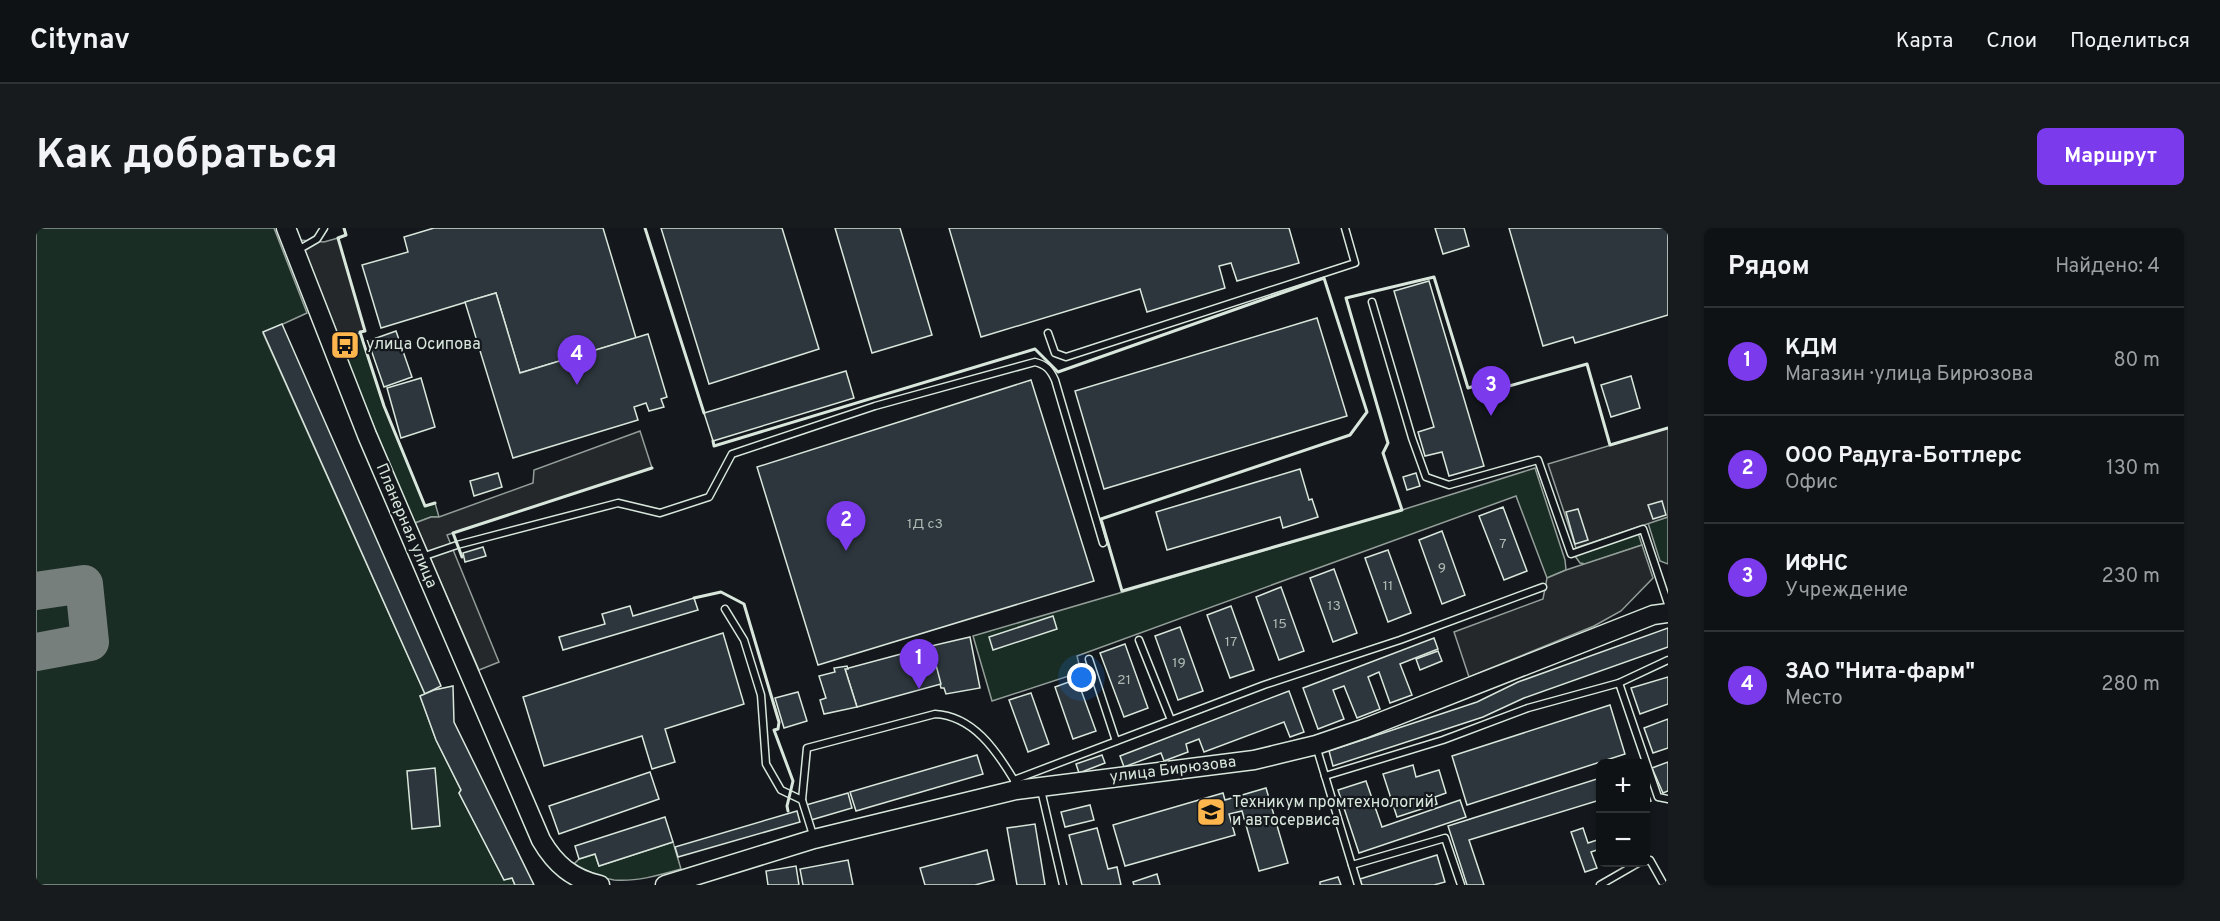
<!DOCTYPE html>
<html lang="ru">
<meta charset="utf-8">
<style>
:root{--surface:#0f1215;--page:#181b1e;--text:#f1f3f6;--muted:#9b9ea0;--line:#2f3234;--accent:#7c3aed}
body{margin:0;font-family:Overpass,sans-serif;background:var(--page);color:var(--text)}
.controls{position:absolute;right:18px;bottom:18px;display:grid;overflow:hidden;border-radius:9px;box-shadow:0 2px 4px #0004}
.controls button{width:54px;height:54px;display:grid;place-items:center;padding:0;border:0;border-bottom:2px solid var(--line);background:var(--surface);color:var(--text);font:30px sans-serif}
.you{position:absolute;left:1046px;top:450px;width:21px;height:21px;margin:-15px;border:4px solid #fff;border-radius:50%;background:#1a73e8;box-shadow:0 0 0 9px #1a73e833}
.badge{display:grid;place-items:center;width:39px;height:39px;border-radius:50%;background:var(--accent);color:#fff;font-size:20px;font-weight:700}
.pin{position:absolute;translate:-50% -50px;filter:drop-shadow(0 2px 3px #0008)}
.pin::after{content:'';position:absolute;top:32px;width:21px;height:18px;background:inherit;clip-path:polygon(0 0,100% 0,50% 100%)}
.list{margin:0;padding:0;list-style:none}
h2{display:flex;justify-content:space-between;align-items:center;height:78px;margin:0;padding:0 24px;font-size:26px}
h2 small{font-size:20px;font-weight:400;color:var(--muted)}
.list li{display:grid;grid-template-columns:39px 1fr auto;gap:18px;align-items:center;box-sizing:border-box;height:108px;padding:0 24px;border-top:2px solid var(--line)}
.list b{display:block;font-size:22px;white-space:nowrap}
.list p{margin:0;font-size:20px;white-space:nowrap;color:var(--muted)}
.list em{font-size:20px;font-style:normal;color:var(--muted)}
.map{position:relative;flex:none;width:1632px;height:657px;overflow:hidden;border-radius:9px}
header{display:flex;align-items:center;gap:36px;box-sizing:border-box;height:84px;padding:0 30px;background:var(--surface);border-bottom:2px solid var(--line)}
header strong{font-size:28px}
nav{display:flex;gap:33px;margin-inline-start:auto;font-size:21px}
.intro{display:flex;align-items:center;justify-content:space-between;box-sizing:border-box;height:144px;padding:0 36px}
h1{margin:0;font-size:42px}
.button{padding:15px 27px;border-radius:9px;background:var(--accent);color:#fff;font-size:21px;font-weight:700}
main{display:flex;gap:36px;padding:0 36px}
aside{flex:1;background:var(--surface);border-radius:9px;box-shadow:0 2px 4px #0004}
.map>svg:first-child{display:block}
.green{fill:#1a2d24;stroke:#939e99;stroke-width:1.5}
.parking{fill:#24282b;stroke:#939e99;stroke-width:1.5}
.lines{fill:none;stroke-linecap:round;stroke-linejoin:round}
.taxiway{stroke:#767f7c;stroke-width:38}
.building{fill:#2c363c;stroke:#d8e6dc;stroke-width:1.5}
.service-casing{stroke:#d8e6dc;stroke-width:9}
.secondary-casing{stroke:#d8e6dc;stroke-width:21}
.service{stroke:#14181c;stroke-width:6}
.secondary{stroke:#14181c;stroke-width:18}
.wall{stroke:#d8e6dc;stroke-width:3}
.labels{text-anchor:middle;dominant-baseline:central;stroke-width:4.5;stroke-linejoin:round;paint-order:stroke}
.number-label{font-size:14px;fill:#adbab4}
.poi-label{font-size:16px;fill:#d8e6dc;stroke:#14181c;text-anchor:start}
.street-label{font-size:16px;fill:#d8e6dc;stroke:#14181c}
</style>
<header>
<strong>Citynav</strong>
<nav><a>Карта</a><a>Слои</a><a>Поделиться</a></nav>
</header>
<div class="intro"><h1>Как добраться</h1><a class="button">Маршрут</a></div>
<main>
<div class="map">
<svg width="1632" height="657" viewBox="0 0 1632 657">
<rect width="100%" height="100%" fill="#14181c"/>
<g class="green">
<path d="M0 0H238L271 85 227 105 389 466 384 468 400 512 425 562 423 565 468 652 476 650 479 657H0Z"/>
<path d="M324 104 348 178 389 278 399 275 403 289H395L379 295 376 292 303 113Z"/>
<path d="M1499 240 1529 332 1530 342 1511 350 1480 268 1041 428 1045 444 956 473 937 408 1366 282Z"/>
<path d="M1632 289V336L1624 333 1612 295Z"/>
<path d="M1600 299 1606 317 1550 336 1544 335 1539 328 1540 320Z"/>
<path d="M637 614 645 641C624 647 600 654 578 652 564 650 550 642 538 636L543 631 559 626 563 638Z"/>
</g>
<g class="parking">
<path d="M302 10 329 103 303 113 264 12 288 14Z"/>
<path d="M1632 200V289L1540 320 1512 236Z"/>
<path d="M604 203 616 240 411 307 463 434 443 442 379 295 395 289H403L497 255 498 242Z"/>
<path d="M1606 317 1617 350 1585 383 1558 398 1433 449 1418 404 1507 371 1511 350 1530 342Z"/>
</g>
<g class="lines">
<path class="taxiway" d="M0 363 48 356 54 414 0 424"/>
</g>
<g class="building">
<path d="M398 0H567L600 110 484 145 460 65 345 100 326 37 372 24 368 9Z"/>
<path d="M625 0H746L783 121 673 156Z"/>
<path d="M799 0H864L896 107 836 125Z"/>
<path d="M913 0H1253L1263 35 1201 53 1195 35 1183 38 1189 60 1111 84 1104 61 945 109Z"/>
<path d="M1399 0H1428L1433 18 1407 26Z"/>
<path d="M1473 0H1632V87L1539 115 1537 109 1507 118Z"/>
<path d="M1393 53 1448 238 1413 248 1406 224 1389 228 1382 204 1398 199 1358 63Z"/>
<path d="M460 65 484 145 612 106 631 169 625 171 628 179 613 183 610 175 598 179 602 192 477 230 429 74Z"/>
<path d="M1281 90 1311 188 1068 261 1039 163Z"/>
<path d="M246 96 405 458 389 466 227 104Z"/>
<path d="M360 103 376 149 348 159 332 113Z"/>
<path d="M810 143 818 170 677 213 668 185Z"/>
<path d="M1595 148 1604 180 1575 189 1565 157Z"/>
<path d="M385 150 399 199 365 210 351 160Z"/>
<path d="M995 152 1058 353 782 437 721 239Z"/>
<path d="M1264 241 1273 272 1276 271 1282 289 1247 300 1244 289 1131 322 1120 284Z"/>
<path d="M462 245 466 259 438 268 434 253Z"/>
<path d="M1380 245 1384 258 1371 262 1367 249Z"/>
<path d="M1626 273 1630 287 1617 291 1612 277Z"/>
<path d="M1467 279 1491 343 1468 352 1443 288Z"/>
<path d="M1542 281 1552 312 1539 316 1530 284Z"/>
<path d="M1406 303 1429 367 1406 376 1383 312Z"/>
<path d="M447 319 450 328 429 334 427 325Z"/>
<path d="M1352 322 1375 385 1352 394 1329 330Z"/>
<path d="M1298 341 1321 405 1297 414 1274 350Z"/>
<path d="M1245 359 1268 423 1243 432 1220 369Z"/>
<path d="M658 370 662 382 527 422 523 409 569 396 566 386 594 378 597 388Z"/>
<path d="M1195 378 1218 442 1194 450 1171 387Z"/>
<path d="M1017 388 1021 401 957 422 953 409Z"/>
<path d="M1144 399 1167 463 1142 472 1119 408Z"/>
<path d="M1632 400V419L1488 470 1447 489 1297 538 1293 523 1441 474 1482 454Z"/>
<path d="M687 405 708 476 629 501 639 534 616 541 606 508 508 538 487 469Z"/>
<path d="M934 409 944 460 910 466 908 460H905L895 418Z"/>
<path d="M1398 410 1402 421 1364 436 1376 467 1354 475 1343 444 1332 449 1344 481 1321 490 1308 458 1297 462 1308 491 1282 501 1267 460Z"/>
<path d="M1089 416 1112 480 1088 489 1064 425Z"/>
<path d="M895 418 905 456 821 479 809 441Z"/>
<path d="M1402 423 1406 433 1384 442 1380 431Z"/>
<path d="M811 438 812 441H809L821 479 788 486 784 472 790 470 783 448 799 444 798 440Z"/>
<path d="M1632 449V476L1604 486 1595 460Z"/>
<path d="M1041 451 1060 503 1037 511 1019 459Z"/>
<path d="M417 458 418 494 498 657H479L476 650 468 652 423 565 425 562 400 512 384 468 398 462Z"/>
<path d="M1253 463 1268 504 1254 509 1248 494 1168 524 1163 511 1150 516 1152 524 1128 533 1125 525 1088 539 1084 528Z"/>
<path d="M762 464 771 493 748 500 739 470Z"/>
<path d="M995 465 1013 516 992 524 973 472Z"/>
<path d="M1574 477 1589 526 1431 577 1416 528Z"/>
<path d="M1632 491V520L1617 525 1608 500Z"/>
<path d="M941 527 947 546 820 583 814 564Z"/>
<path d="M1066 527 1069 535 1043 545 1040 536Z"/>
<path d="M1632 534V563L1627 565 1616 540Z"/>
<path d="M1377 537 1380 549 1403 542 1410 565 1399 569 1401 576 1361 589 1347 546Z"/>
<path d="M399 540 404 598 376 601 371 543Z"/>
<path d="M614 544 623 571 523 606 513 578Z"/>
<path d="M1564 550V572L1433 612 1448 657H1431L1412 598Z"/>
<path d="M1330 553 1346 599 1424 572 1430 589 1323 625 1302 562Z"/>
<path d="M1230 560 1252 635 1223 643 1206 583 1193 586 1199 607 1089 638 1077 597 1187 565 1189 572Z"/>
<path d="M1610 560 1615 573 1610 575Z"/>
<path d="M812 565 816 580 775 592 770 577Z"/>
<path d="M1054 577 1058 592 1029 599 1025 584Z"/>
<path d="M761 583 764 594 642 629 639 619Z"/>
<path d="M629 589 637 614 563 638 559 626 543 631 539 618Z"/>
<path d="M999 596 1009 657H981L971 600Z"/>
<path d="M1061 600 1072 641 1081 639 1085 657H1046L1033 607Z"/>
<path d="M1547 600 1552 615 1564 611V621L1555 624 1561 640 1549 644 1535 604Z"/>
<path d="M951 622 958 652 939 657H889L884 640Z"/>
<path d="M1401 627 1409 654 1398 657H1326L1324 651Z"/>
<path d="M812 632 817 657H767L764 641Z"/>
<path d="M760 638 763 657H732L730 643Z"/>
<path d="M1121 646 1124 657H1098L1097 654Z"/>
<path d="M1302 649 1305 657H1284V654Z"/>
</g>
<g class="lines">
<g class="service-casing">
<g id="service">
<path d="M262 22 281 11 288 0"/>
<path d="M1336 74 1376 210 1390 249 1413 257 1502 232 1535 326 1607 301 1632 376"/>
<path d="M1012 105 1019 125 1030 129 1319 35 1309 0"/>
<path d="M386 329 421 317 582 275 624 285 673 269 696 226 839 178 999 134C1010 137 1014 141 1019 152L1067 315"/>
<path d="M689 381 708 412 725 467 730 536 745 562 766 572 778 610"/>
<path d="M1103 412 1135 492"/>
<path d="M1053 431 1080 513"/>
<path d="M1583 455 1622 569 1632 571"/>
<path d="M1280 518 1322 657"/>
<path d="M1289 548 1407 512 1492 480 1583 455 1632 432"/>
<path d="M980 561 978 552 1228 457 1364 412 1507 359"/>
<path d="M1005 562 1027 657"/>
<path d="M766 572 771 520 899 486C937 488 960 522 978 552"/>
<path d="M1610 633 1614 632 1628 657"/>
<path d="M1316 637 1409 610 1425 657"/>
<path d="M1564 657 1604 634"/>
</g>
</g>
<g class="secondary-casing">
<g id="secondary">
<path d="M250 0 331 207 505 612C519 636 536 651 564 657"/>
<path d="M629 657 778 611 980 562 1218 532 1280 517 1327 501 1617 387 1632 385"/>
</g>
</g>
<use href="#service" class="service"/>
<use href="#secondary" class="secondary"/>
<g class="wall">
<path d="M308 0 310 7 302 10 329 103 324 104 348 178 389 278 399 275"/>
<path d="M609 0 668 185"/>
<path d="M677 213 678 218 999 121 1022 144 1288 50 1331 184 1314 207 1065 291 1086 363 1366 282 1347 225 1352 215 1310 70 1398 49 1432 160 1463 151 1466 160 1551 136 1574 217 1632 200"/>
<path d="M426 329 417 305 616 240"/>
<path d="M658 370 685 364 708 376 743 494 742 501 738 502 757 553 751 578 752 583"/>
</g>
</g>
<defs>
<g id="bus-square" transform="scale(1.5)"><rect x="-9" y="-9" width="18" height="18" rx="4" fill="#ffb74d" stroke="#14181c"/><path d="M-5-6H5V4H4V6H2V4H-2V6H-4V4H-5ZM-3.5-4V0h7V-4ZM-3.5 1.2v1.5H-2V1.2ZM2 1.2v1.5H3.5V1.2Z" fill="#111"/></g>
<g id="university-square" transform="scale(1.5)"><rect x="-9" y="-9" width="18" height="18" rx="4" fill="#ffb74d" stroke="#14181c"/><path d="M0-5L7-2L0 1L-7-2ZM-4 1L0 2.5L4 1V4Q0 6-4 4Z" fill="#111"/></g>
</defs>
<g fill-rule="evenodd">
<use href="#bus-square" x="309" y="117"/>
<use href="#university-square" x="1175" y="584"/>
</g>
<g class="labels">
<g class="number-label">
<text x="889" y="296">1Д с3</text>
<text x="1467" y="316">7</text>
<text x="1406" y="340">9</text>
<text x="1352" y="358">11</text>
<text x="1298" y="378">13</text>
<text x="1244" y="396">15</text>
<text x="1195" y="414">17</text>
<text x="1143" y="435">19</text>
<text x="1088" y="452">21</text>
</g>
<g class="poi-label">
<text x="330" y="117">улица Осипова</text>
<text x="1196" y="575">Техникум промтехнологий<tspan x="1196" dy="18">и автосервиса</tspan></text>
</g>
<g class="street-label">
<text transform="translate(370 298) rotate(67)">Планерная улица</text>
<text transform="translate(1137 542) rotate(-7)">улица Бирюзова</text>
</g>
</g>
</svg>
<div class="controls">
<button>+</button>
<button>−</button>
</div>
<div class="you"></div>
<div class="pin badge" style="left:883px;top:461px">1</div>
<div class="pin badge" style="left:810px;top:323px">2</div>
<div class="pin badge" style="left:1455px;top:188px">3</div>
<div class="pin badge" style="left:541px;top:157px">4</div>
</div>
<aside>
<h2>Рядом<small>Найдено: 4</small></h2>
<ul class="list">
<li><span class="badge">1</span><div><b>КДМ</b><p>Магазин · улица Бирюзова</p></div><em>80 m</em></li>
<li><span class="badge">2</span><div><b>ООО Радуга-Боттлерс</b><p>Офис</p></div><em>130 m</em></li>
<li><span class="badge">3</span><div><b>ИФНС</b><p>Учреждение</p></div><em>230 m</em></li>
<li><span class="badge">4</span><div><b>ЗАО &quot;Нита-фарм&quot;</b><p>Место</p></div><em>280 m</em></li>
</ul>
</aside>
</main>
